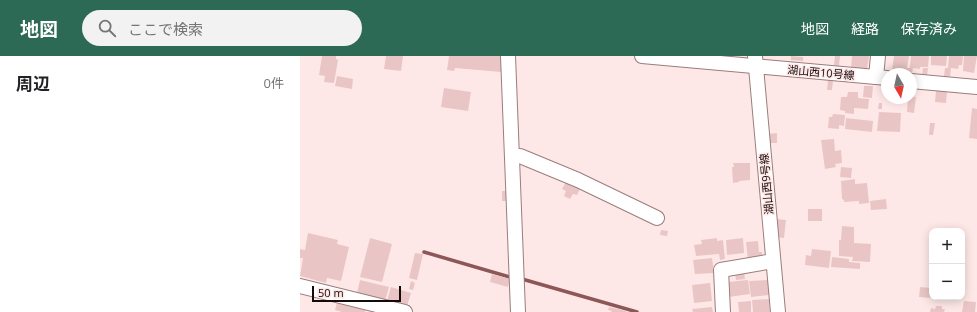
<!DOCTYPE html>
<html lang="ja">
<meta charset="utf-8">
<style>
:root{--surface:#fff;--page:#f2f2f2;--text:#202124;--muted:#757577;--line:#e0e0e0;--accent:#2d6a56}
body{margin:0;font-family:"Open Sans","Noto Sans JP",sans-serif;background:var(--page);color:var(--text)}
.controls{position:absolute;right:12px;bottom:12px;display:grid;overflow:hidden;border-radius:8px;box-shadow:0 2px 10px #0003}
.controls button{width:36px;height:36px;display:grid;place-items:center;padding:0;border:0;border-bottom:1px solid var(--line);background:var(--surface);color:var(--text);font:20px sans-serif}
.compass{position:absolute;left:581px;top:12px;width:36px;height:36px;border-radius:50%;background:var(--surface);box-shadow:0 2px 10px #0003;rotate:171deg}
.scale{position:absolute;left:12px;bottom:10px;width:89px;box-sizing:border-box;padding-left:4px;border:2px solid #150a0a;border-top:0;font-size:11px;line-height:14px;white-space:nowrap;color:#150a0a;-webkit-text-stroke:3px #fee8e7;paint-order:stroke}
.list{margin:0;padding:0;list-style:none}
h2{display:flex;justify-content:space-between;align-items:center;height:52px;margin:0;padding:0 16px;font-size:17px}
h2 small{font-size:13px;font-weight:400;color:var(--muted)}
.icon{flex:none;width:22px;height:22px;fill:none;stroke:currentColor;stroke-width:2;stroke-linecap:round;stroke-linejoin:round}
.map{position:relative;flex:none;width:677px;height:256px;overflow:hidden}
header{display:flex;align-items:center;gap:24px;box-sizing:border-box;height:56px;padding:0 20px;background:var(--accent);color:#fff}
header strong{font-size:19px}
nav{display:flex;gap:22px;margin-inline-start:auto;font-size:14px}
.search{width:280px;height:36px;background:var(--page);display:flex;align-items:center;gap:10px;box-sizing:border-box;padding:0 14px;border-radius:22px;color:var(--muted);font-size:15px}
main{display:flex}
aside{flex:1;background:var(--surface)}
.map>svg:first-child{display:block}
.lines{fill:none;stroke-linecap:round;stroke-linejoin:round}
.stream{stroke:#8d5758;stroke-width:3.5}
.building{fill:#e9c6c5}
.minor-casing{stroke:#9c7c7c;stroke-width:16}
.minor{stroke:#fff;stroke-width:14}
.labels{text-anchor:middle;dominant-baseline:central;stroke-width:3;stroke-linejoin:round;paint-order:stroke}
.street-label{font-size:11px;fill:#150a0a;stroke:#fee8e7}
</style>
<header>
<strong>地図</strong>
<div class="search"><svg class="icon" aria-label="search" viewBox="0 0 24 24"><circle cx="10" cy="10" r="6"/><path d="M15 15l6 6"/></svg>ここで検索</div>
<nav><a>地図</a><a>経路</a><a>保存済み</a></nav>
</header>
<main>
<aside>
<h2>周辺<small>0件</small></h2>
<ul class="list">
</ul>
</aside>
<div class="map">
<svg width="677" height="256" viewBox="0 0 677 256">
<rect width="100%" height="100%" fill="#fee8e7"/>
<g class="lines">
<g class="stream">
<path d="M124 196 213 222"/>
<path d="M222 223 337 256"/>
</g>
</g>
<g class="building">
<path d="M22 0H36V3L38 4 34 27 24 26 25 20 19 19Z"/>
<path d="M86 0H103L101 15 84 13Z"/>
<path d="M149 0H202L201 16 155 12 154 15 147 14Z"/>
<path d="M491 0 503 1V5L491 4Z"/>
<path d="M535 0H540L539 10 534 9Z"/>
<path d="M552 0H569L567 13 551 12Z"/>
<path d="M594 0H609L607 12H610L611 0H629L628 11H620V13L613 12 612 17 592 15Z"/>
<path d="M631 0H647L646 10 631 9Z"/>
<path d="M649 0H663L662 9H659L658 13 651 12 650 21 644 20 645 12H648Z"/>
<path d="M664 0H677L674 17 663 15Z"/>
<path d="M623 12H628L627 20 622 19Z"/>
<path d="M37 20 53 23 52 33 35 30Z"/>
<path d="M528 24 533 25 532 34H527Z"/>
<path d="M564 30H573L572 42 563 41Z"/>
<path d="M144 32 171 36 168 55 141 51Z"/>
<path d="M636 34 647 36 646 47 635 46Z"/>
<path d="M548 36H558V42L569 43 568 53 554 52V58L545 57V55L540 54 541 41H547Z"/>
<path d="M611 40 616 41 614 57 607 56 608 42H611Z"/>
<path d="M579 47H582V53H578Z"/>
<path d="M672 52 677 53V83L669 82Z"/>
<path d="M579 56 601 57 600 76 577 75Z"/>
<path d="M533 58 545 59 544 70 539 69V73L528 72 529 61H532Z"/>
<path d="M546 62 573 65 572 76 545 73Z"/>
<path d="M630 67H635L633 79H629Z"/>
<path d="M477 77V87H467V78Z"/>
<path d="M534 83 535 95 541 94 542 107 535 108 536 111 525 113 521 84Z"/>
<path d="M433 107H450V124L439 125V126L433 127 432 111H434Z"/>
<path d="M541 111 552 112 551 122 540 121Z"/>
<path d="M555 123V128L567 127 569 147 559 148V145L544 146V144L542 143 541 125Z"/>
<path d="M267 124 281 131 277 139 273 138 270 143 264 140 266 135 262 133Z"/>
<rect x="202" y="135" width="8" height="10"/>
<path d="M586 143 587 153 571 154 570 145Z"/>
<rect x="508" y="153" width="14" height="12"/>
<path d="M477 163 486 164 484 182 476 181Z"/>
<path d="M542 170 554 171V187L571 188 570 206 552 205 553 201 539 200V184H541Z"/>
<path d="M361 174 368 175 367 180 360 179Z"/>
<path d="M8 177 38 184 37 188 49 191 41 225 27 222 26 227 0 220 3 202H0V193L5 194Z"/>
<path d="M70 182 92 188 82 226 60 221Z"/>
<path d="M417 182V185L423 184 425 203 420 204 419 198 396 200 394 189 402 188 401 184Z"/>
<path d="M443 182 444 197 427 199 426 184Z"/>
<path d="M458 185 459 196H462V203L448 204 446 186Z"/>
<path d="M512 193 531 195 529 212 505 209 506 199 511 200Z"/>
<path d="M115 197 123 198 117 224 109 222Z"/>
<path d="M532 201 549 203V206L560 207V213L531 211Z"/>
<path d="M412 202 414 217 395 218 393 204Z"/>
<path d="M444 216 445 223 436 224 435 217Z"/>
<path d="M192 218 210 223 208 231 190 226Z"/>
<path d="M60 224 89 231 85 245 57 237Z"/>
<path d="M448 224 450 238 429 241 428 226Z"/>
<path d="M468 224 469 239 451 241 449 225Z"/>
<path d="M111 225 115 227 113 234 109 233Z"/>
<path d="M410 227 412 245 394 247 392 229Z"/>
<path d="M91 231 111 237 107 250 87 245Z"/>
<path d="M620 231 630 232V242L619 241Z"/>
<path d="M38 243 66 250 65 256H42L35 254Z"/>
<path d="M469 243 470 256H453L452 244Z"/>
<path d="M451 245V256H439L438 246Z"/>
<path d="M664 245 676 246 675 256H662Z"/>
<path d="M636 250H642V253H645L644 256H630L631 252 635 253Z"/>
<path d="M309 251 326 255V256H311L312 255 308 254Z"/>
<path d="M412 251 413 256H393L392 253Z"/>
</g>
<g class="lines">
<g class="minor-casing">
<g id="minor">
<path d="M208 0 218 256"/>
<path d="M342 0 587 22"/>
<path d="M455 0 478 256"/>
<path d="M576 21 578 0"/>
<path d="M611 25 677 31"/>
<path d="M212 100H220L278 124 357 162"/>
<path d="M0 230 105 256"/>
<path d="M423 256 421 214 473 205"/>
</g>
</g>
<use href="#minor" class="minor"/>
</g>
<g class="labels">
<g class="street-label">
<text transform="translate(521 16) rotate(5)">湖山西10号線</text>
<text transform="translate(466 128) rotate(-95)">湖山西9号線</text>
</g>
</g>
</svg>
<div class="controls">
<button>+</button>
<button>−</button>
</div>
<svg class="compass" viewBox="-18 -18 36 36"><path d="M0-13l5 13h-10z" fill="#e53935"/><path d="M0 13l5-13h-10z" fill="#757577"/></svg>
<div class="scale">50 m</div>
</div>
</main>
